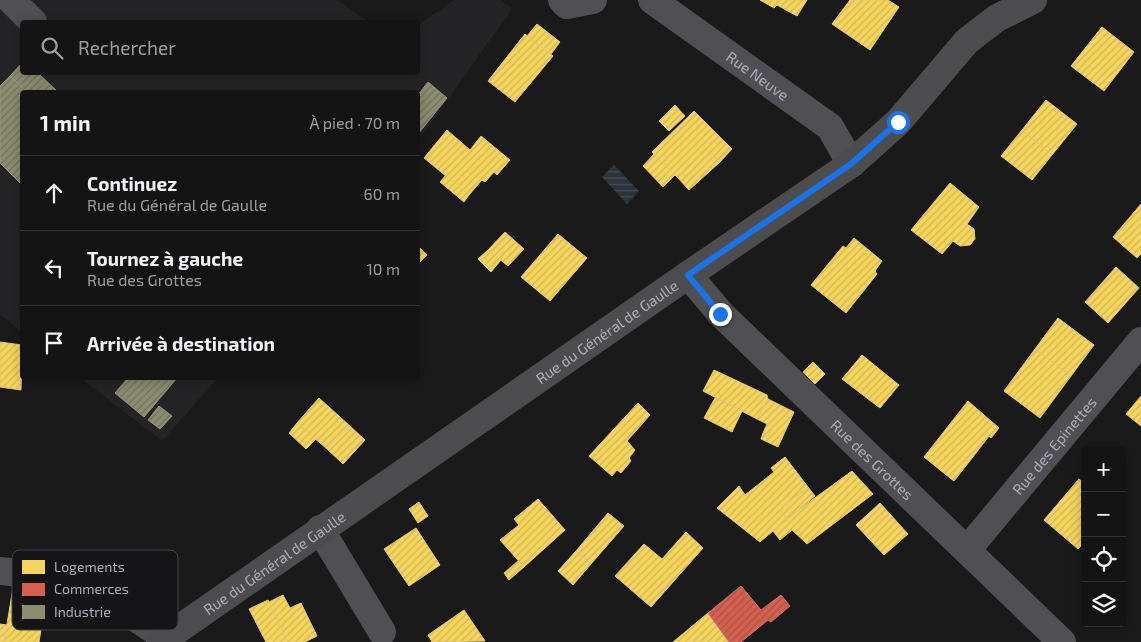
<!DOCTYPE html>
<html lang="fr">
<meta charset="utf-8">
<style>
:root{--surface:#141414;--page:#212122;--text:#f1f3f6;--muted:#9d9ea0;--line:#333334}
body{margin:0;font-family:"Exo 2",sans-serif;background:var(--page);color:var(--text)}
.controls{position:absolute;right:15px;bottom:15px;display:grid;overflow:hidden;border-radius:5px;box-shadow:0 2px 12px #0003}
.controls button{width:45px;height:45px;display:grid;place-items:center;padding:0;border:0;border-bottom:1px solid var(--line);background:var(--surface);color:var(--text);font:25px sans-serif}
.stop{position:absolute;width:15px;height:15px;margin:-11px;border:4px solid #1a73e8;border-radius:50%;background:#fff}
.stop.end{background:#1a73e8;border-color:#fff;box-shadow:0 1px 5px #0008}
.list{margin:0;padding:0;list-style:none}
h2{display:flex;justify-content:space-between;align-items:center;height:65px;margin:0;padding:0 20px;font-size:21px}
h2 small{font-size:16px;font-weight:400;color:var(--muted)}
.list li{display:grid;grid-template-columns:32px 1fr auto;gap:15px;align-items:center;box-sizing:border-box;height:75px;padding:0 20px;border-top:1px solid var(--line)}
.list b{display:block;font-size:19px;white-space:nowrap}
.list p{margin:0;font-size:16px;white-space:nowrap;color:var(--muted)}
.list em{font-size:16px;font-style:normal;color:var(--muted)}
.icon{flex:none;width:28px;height:28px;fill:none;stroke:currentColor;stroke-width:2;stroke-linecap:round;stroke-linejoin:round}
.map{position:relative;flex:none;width:1141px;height:642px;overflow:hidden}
.search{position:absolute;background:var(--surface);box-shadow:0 2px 12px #0003;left:20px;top:20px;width:400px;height:55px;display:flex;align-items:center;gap:12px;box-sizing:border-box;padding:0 18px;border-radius:5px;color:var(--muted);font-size:19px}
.panel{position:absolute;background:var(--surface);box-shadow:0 2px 12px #0003;left:20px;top:90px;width:400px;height:290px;border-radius:5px}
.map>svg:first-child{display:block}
.built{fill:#242426}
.water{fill:url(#water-rules)}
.homes{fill:url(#homes-hatch);stroke:#e0c978}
.shops{fill:url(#shops-hatch);stroke:#c9776e}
.industry{fill:url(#industry-hatch);stroke:#969685}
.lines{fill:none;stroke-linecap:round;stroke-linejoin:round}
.minor{stroke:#505054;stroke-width:28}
.major{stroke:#4d4d50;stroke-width:28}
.route{stroke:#1a73e8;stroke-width:6}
.labels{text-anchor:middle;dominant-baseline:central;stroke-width:5;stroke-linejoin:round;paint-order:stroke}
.street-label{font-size:15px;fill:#acaebb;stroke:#151416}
.key{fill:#151416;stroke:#424248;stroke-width:1}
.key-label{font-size:14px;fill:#acaebb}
</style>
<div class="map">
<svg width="1141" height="642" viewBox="0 0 1141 642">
<defs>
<pattern id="water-rules" width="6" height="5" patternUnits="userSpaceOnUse" patternTransform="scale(1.25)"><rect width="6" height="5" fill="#2d333c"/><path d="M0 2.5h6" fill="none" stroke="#494e56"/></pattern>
<pattern id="homes-hatch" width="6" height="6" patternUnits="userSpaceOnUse" patternTransform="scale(1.25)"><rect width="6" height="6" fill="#f6d55c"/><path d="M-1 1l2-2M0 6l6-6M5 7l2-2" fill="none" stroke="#cfb555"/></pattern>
<pattern id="shops-hatch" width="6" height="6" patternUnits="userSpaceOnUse" patternTransform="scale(1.25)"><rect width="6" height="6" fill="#d6604d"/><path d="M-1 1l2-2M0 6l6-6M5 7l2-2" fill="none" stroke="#a55347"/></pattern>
<pattern id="industry-hatch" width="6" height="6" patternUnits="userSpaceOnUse" patternTransform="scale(1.25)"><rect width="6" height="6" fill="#8c8c6e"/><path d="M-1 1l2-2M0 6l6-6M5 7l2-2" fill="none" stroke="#72725e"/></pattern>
</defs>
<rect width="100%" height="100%" fill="#1a1a1a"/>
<g class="built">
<path d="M0 0H337L369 22H22V72H418V25L454 0H501L512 9 418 141V92H22V332L0 314Z"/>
<path d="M81 378H218L162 441Z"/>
</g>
<path class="water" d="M614 165 639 191 627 204 602 177Z"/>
<g class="homes">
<path d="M760 0H807L797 16 777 5 774 8Z"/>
<path d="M850 0H888L899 7 870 50 832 24Z"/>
<path d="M537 24 560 42 551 54 527 36Z"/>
<path d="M1102 27 1134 52 1104 91 1071 66Z"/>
<path d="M525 34 553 56 515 102 488 81Z"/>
<path d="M1046 100 1077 124 1052 155 1022 130Z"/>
<path d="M675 105 685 116 669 131 659 121Z"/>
<path d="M694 111 732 149 720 162 714 157 689 179 681 172 677 177 652 152Z"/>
<path d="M447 130 470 150 481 136 510 160 497 175 494 172 485 182 482 180 469 195 424 158Z"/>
<path d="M1022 130 1052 155 1032 180 1001 156Z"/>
<path d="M654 154 675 175 663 187 643 166Z"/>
<path d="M714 157 720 162 689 190 677 177 681 172 689 179Z"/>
<path d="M446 175 469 195 464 202 440 182Z"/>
<path d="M950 183 979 207 967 224 974 229 975 239 970 245 960 246 953 241 942 254 911 230Z"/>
<path d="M1141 204V254L1137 258 1113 237Z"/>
<path d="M505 232 524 249 508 266 488 250Z"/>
<path d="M558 234 587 258 550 301 521 277Z"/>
<path d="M854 238 882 261 875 271 877 274 846 313 811 285 843 246 846 248Z"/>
<path d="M420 248 427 255 418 264V250Z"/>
<path d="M488 250 501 260 491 272 478 259Z"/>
<path d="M1116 267 1139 288 1108 323 1085 302Z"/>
<path d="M1058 318 1094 345 1071 376 1035 349Z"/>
<path d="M0 342 22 345 21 390 0 387Z"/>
<path d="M1035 349 1071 376 1040 418 1004 391Z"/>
<path d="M862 355 899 385 880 408 842 379Z"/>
<path d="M813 362 825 374 815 384 803 372Z"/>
<path d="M714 370 767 395 768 399 757 419 703 391Z"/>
<path d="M1141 396V426L1126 414Z"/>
<path d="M319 398 350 426 327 449 297 423Z"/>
<path d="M715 398 742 411 732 432 704 418Z"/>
<path d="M768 399 794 412 778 447 761 439 763 433 768 436 773 427 757 419Z"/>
<path d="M968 401 999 428 991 438 989 436 969 462 965 459 950 478 924 457Z"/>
<path d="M638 403 650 415 627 441 635 450 629 458 631 461 621 473 617 470 612 476 589 456Z"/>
<path d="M297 423 316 439 306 449 289 433Z"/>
<path d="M767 424 773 427 768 436 763 433Z"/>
<path d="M350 426 365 440 343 464 327 449Z"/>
<path d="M785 457 808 487 780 509 787 519 760 542 717 508 739 486 745 495 774 472 771 468Z"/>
<path d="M965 459 969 462 954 481 950 478Z"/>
<path d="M852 471 873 494 807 544 792 530 780 540 773 531 801 508Z"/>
<path d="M1079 479 1085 484V542L1078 549 1044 520Z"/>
<path d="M808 487 815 496 787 519 780 509Z"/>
<path d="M538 499 565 530 524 567 500 540 519 525 514 519Z"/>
<path d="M419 502 428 516 418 523 409 509Z"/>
<path d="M880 503 908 534 884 555 856 525Z"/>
<path d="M608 513 624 526 591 564 576 551Z"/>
<path d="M416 528 440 565 409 586 384 549Z"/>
<path d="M686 532 703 548 651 607 615 576 644 544 662 559Z"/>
<path d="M576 551 591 564 573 585 558 571Z"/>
<path d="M518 561 524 567 509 580 504 573Z"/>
<path d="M13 588 47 593 39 642H4Z"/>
<path d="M283 595 290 608 301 603 317 636 305 642H288L269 602Z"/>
<path d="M268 600 269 602 288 642H266L249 609Z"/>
<path d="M464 610 485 641 432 642 428 635Z"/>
<path d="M708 613 729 642H673Z"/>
<path d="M0 624 7 625 4 642H0Z"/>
</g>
<path class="shops" d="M741 586 761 610 781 595 790 606 771 622 768 620 741 642H729L708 613Z"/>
<g class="industry">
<path d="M22 63V72H37L40 75 25 90 10 76Z"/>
<path d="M40 75 58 92H22V185L0 163V86L10 76 25 90Z"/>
<path d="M428 82 447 98 418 134V95Z"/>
<path d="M128 378H177L144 417 115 393Z"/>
<path d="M159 406 172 416 160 429 148 420Z"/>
</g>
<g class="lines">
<g class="minor">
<path d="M11 0 33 22"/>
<path d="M562 0 567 5 593 0"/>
<path id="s1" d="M652 0 830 127 851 164"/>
<path id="s2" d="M688 275 721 314 1062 642"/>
<path d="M320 529 382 632"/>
<path id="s3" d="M967 550 1141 341"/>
<path d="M0 571 39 575 112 602 166 638"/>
</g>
<path class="major" id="s4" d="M160 642 688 275 851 164 898 122 967 41 997 18 1033 0"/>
</g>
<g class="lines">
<path class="route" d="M720 314 688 275 851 164 898 122"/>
</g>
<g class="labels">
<g class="street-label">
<text stroke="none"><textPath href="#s1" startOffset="130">Rue Neuve</textPath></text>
<text stroke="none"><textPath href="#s4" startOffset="544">Rue du Général de Gaulle</textPath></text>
<text stroke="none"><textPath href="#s3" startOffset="136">Rue des Epinettes</textPath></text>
<text stroke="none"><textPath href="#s2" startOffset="261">Rue des Grottes</textPath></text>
<text stroke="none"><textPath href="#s4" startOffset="139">Rue du Général de Gaulle</textPath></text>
</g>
</g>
<rect x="12" y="550" width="166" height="80" rx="8" class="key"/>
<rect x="22" y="560" width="23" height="14" fill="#f6d55c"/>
<rect x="22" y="583" width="23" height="13" fill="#d6604d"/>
<rect x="22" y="605" width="23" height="14" fill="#8c8c6e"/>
<g class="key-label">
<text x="54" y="572">Logements</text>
<text x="54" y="594">Commerces</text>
<text x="54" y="617">Industrie</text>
</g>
</svg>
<div class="controls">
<button>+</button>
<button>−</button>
<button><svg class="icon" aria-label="locate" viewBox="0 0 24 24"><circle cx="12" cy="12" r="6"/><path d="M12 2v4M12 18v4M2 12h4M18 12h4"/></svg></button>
<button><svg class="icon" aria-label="layers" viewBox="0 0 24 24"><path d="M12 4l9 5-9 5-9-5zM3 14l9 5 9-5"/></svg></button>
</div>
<div class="stop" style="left:898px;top:122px"></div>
<div class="stop end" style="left:720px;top:314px"></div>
<div class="search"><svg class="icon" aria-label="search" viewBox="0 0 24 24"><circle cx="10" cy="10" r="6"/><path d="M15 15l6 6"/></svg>Rechercher</div>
<section class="panel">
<h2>1 min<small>À pied · 70 m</small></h2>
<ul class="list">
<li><svg class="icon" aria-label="ahead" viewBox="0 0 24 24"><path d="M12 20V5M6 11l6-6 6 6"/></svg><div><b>Continuez</b><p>Rue du Général de Gaulle</p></div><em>60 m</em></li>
<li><svg class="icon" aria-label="left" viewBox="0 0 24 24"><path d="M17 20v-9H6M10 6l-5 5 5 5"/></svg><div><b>Tournez à gauche</b><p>Rue des Grottes</p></div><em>10 m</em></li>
<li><svg class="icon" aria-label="arrive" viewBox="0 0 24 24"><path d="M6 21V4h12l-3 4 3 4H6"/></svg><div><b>Arrivée à destination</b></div></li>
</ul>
</section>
</div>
